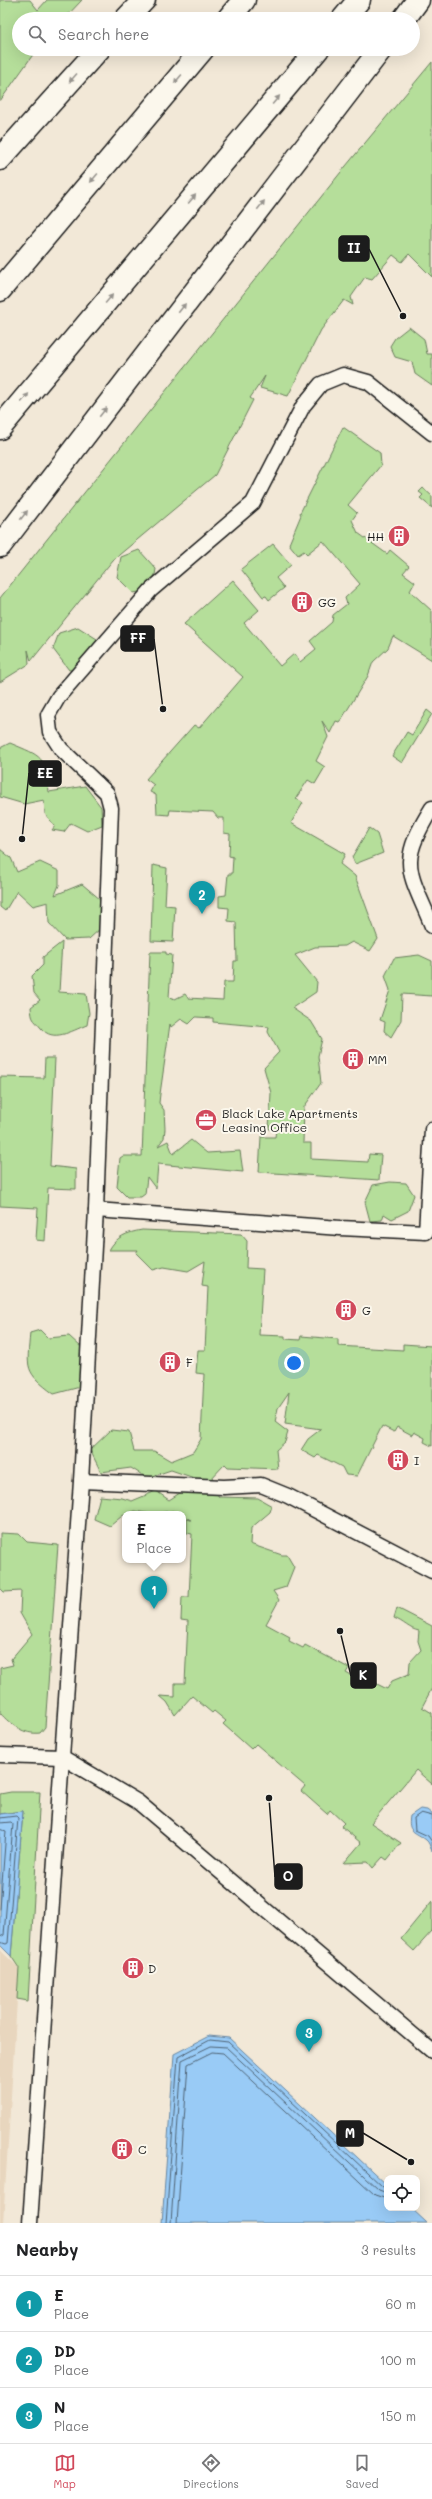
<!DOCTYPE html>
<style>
:root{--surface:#fff;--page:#f2f2f2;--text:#202124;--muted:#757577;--line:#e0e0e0;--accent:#d1495b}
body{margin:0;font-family:Mali,sans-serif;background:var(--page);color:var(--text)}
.controls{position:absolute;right:12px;bottom:12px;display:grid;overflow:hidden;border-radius:8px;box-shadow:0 4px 16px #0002}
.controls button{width:36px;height:36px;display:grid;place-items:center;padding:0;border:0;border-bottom:1px solid var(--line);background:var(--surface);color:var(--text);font:20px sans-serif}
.you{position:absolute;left:294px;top:1363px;width:14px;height:14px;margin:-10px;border:3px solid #fff;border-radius:50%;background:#1a73e8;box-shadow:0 0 0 6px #1a73e833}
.badge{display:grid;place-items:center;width:26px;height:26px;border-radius:50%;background:var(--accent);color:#fff;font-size:13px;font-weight:700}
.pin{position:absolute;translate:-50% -33px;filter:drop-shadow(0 1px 2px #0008)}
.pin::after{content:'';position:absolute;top:21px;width:14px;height:12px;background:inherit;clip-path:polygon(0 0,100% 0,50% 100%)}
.popup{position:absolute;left:122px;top:1511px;width:64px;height:52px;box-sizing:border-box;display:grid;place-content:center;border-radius:8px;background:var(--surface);filter:drop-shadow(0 1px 3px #0005);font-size:13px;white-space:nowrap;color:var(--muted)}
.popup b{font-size:15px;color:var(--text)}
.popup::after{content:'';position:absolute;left:50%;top:100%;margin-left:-8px;border:8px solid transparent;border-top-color:var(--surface)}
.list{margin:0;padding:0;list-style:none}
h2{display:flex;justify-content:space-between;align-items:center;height:52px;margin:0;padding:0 16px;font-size:17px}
h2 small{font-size:13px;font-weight:400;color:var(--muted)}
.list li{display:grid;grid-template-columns:26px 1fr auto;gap:12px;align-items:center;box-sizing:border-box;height:56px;padding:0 16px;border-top:1px solid var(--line)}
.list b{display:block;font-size:15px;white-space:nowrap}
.list p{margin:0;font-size:13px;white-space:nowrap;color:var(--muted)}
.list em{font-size:13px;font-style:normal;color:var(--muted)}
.icon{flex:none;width:22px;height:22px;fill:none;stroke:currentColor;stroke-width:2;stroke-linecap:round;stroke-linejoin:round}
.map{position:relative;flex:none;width:432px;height:2223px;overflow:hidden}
.search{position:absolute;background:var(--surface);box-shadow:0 4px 16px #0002;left:12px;right:12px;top:12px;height:44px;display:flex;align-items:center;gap:10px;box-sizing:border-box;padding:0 14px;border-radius:22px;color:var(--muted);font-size:15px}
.sheet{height:220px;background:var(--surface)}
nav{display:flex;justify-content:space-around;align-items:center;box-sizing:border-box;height:56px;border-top:1px solid var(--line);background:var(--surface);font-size:11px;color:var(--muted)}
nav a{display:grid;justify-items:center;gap:2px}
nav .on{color:var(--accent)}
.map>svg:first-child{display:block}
.built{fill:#e8d6be}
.green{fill:#b5de9a;stroke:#687d5b}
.water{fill:#99cbf6;stroke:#67859f}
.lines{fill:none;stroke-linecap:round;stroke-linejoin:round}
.shore{stroke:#4e6273;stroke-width:1}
.lane-casing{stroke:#1c1c1c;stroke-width:17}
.highway-casing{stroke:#1c1c1c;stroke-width:25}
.lane{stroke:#fbf7ec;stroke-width:14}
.highway{stroke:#fbf7ec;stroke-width:22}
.oneway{fill:#97948e}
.labels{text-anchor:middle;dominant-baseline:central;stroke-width:4;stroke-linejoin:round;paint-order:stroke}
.poi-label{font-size:12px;fill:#1c1c1c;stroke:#fbf7ec;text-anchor:start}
.leader{fill:none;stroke:#1c1c1c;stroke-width:1.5}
.callout-dot{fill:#1c1c1c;stroke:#fbf7ec;stroke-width:1.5}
.callout{fill:#1c1c1c;stroke:#1c1c1c;stroke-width:1.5}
.callout-label{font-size:13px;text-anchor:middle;font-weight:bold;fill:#fff}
</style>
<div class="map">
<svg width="432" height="2223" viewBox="0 0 432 2223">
<rect width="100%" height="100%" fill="#f2e8d7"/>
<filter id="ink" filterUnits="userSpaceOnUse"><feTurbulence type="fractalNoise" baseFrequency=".025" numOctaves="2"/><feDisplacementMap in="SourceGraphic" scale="8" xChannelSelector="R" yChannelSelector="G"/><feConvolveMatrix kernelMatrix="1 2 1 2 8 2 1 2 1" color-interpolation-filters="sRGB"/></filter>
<g filter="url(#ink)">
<path class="built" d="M0 1950 19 1968 3 2223H0Z"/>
<g class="green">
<path d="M0 0H30L38 10 47 0H82L64 19H19V49H37L0 101Z"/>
<path d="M432 62V277L409 254 402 262 393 255 372 279 365 277 351 297 353 305 344 300 321 330 288 396 260 388 265 376 250 398 253 400 215 475 113 560 31 661 28 650 29 664 0 682V598L341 172Z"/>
<path d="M409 327 424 339 427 354H432V386L415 374 412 362 395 357 390 346 395 338Z"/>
<path d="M343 427 380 453 381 465 348 505 357 513 352 520 358 533 387 554 390 550 409 566 403 573 415 582 410 591 432 611V660L393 636 388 648 373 662 368 676 343 717 339 722 336 721 330 733 322 721 328 737 316 761 325 767 315 784 308 780 296 798 303 803 291 823 345 854 340 864 355 876 378 939 370 951 352 942 345 946 315 947 295 955 317 982 316 992 292 1008 311 1021 322 1039 318 1056 321 1083 304 1107 303 1143H311V1159L368 1162 369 1154 381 1155 379 1180 259 1172 261 1137H275L276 1129H269L271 1093 264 1068 279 1052 268 1032 269 1027 213 1022V1018L196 1017 189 1024 181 1019 171 1027 170 1024 160 1094 159 1103 164 1110 165 1129 164 1138 158 1146 168 1141 173 1154 191 1140 207 1153 240 1151 243 1172 158 1164 156 1189 147 1177 145 1194 141 1197H127L117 1187 120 1158 123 1156H142L150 952H166V954L172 955 169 997 175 999 185 994 188 998 223 1000 224 982H233L234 961H237L236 922 228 921 229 908 219 907V896L226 895 228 874H232L233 857 229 856 230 834 224 833V818H218L213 812 170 810 169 815 157 814 156 795 150 792 154 785 146 779 194 725 199 728 243 677 184 624 233 580 259 610 244 623 280 666 294 654 300 662 316 649 310 641 332 622 333 615 347 604 345 598 360 584 323 541 307 554 304 551 298 555 289 544 301 515 300 513Z"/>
<path d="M423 488 432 496V508L420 498 423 495 419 492Z"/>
<path d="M273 544 291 565 276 578 284 588 269 600 266 596 263 597 241 569Z"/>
<path d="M139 550 156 569 155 575 145 591 133 593 117 577 121 557Z"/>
<path d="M78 627 97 639 95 668 69 670 53 649 59 633Z"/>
<path d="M427 710 432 714 402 763 392 756 407 732 412 735Z"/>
<path d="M10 743C43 757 45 755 49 792L85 786 101 807 102 825 87 831 71 823 64 832 52 830 55 826 45 814 44 800 24 804 0 797V748Z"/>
<path d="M369 828 377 834 383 853 355 864 352 857Z"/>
<path d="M0 849 11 858 17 872 40 862 59 871V885L55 895 82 884 101 900 102 927 89 939 65 940 49 923 48 902 33 906 17 891 5 911 0 907Z"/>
<path d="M153 865 167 868 165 905 175 906 173 942 151 941Z"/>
<path d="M62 942 59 992 86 994 89 1013 87 1025C71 1031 53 1043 41 1028 33 1018 32 1021 31 1007L40 1000 34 993 32 976 43 965V957Z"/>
<path d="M419 955 432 961V996L402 994 401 1020 391 1037 384 1031 385 1022 380 1020 390 990 385 976 394 958Z"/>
<path d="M45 1058H55L50 1166 76 1169V1189L48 1188 45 1241 36 1240 38 1208 0 1206V1077L44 1078Z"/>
<path d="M390 1182 406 1183 414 1195 408 1211 392 1219 384 1214 382 1220 370 1221 365 1202 373 1185Z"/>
<path d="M142 1230 241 1234 247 1241 246 1268 263 1269 259 1335 285 1336V1339L300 1340 301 1336 338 1339V1346L403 1350V1344L432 1346V1446L424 1442 425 1438 414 1432 412 1435 397 1427 394 1432 382 1426 357 1476 346 1475 342 1467 318 1455 315 1458 301 1450 308 1439 321 1429 285 1424 289 1392 278 1408 275 1422 288 1432 285 1442 276 1450 278 1469 228 1467 225 1464 209 1481 219 1497 258 1498 272 1506 270 1512 251 1528 250 1544 282 1555H287L294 1567 286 1587 273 1591 279 1600 266 1624 290 1637 289 1641 303 1648 305 1645 349 1668 346 1673 363 1682 365 1678 387 1689 392 1681 409 1674 410 1662 421 1650 418 1641 419 1631C409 1629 404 1622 394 1618L397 1608 432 1626V1688L422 1707 432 1713V1784L416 1770 371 1823 401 1843 387 1860 383 1857 373 1868 368 1862 344 1863 361 1843 341 1826 344 1823 330 1810 327 1814 301 1791 305 1786 256 1744 251 1749 223 1724 226 1721 214 1711 212 1713 192 1696 175 1715 167 1702 160 1696 175 1697V1683H185L188 1621 181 1620 182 1597H189L192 1534 187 1533V1519L191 1520 173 1511 151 1514 135 1511 122 1516 110 1526 94 1519 100 1496 122 1498 132 1501 156 1491 169 1500 200 1480 171 1470 147 1478 131 1468 101 1472 90 1450 111 1430 129 1432 134 1451H154L171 1461 193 1452 201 1439 204 1374 196 1373 198 1350H205L208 1287 202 1286 205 1261 188 1271 164 1267 153 1270 136 1253 138 1250H109C117 1236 126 1233 142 1230Z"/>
<path d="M40 1330 48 1338 69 1336 94 1359 80 1387 54 1394C24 1372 27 1368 30 1333Z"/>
<path d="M0 1533 19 1534 27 1542 58 1545 45 1727 40 1733C24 1735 11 1725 0 1713V1668L13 1665 11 1659 32 1634 20 1613 21 1591 4 1592 0 1588Z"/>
<path d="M11 1792H40L28 2001 17 1999 19 1968 11 1956 23 1811 0 1814V1794Z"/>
<path d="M432 1901V1931L414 1951 401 1939Z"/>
</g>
<g class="water">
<path d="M420 1809 427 1810 432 1814V1851C430 1847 429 1842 426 1840 415 1831 407 1833 410 1816Z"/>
<path d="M23 1811 11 1956 0 1945V1814Z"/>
<path d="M209 2036 229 2038 387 2185V2208H411L427 2223H162L174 2054Z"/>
</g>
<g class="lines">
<g class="shore">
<path d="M432 1816 421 1813 414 1818 415 1830 428 1836 432 1842"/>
<path d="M0 1818 16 1816 18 1818 8 1943 6 1944 0 1942"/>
<path d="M0 1823 11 1822 13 1824 4 1935 0 1937"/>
<path d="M0 1829 6 1831 0 1909"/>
<path d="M166 2223 178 2057 210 2040 228 2042 383 2187 387 2188"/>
<path d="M171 2223 182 2060 211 2046 226 2047 379 2190 387 2193"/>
<path d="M177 2223 188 2064 212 2052 223 2053 375 2195 387 2199"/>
</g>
<g class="lane-casing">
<g id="lane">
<path d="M432 808C397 864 409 870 432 926"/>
<path d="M96 1210 340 1228 426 1232 432 1129"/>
<path d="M81 1481 224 1487 261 1485 288 1496 432 1571"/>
<path d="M0 1755 62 1757 138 1802 432 2051"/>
<path d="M30 2223 81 1481 96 1210 111 808 107 793 61 749 50 732 48 715 59 696 151 590 253 503 303 406 321 384 343 375 368 382 432 433"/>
</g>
</g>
<g class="highway-casing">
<g id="highway">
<path d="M126 19 144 0"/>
<path d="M228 19 244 0"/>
<path d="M343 19 359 0"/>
<path d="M404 19 418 0"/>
<path d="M0 159 99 49"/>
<path d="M0 290 203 49"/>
<path d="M0 428 318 49"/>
<path d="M0 546 381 49"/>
</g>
</g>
<use href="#lane" class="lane"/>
<use href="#highway" class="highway"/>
</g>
<defs><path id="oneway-solid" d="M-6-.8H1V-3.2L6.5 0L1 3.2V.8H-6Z"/></defs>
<g class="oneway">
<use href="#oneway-solid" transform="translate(73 78) rotate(132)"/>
<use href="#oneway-solid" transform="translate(178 79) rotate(130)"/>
<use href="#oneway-solid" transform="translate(276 100) rotate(-50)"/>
<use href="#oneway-solid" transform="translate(94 178) rotate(130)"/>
<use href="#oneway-solid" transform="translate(192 199) rotate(-50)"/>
<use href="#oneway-solid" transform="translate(261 205) rotate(-52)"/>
<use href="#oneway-solid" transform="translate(109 299) rotate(-50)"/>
<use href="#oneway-solid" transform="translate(182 308) rotate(-52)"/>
<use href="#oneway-solid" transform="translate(25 398) rotate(-50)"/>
<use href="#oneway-solid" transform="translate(103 412) rotate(-52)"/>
<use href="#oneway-solid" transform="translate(24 515) rotate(-52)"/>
</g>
</g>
<defs>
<g id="building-disc" transform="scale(1.15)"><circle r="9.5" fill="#d1495b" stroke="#fbf7ec"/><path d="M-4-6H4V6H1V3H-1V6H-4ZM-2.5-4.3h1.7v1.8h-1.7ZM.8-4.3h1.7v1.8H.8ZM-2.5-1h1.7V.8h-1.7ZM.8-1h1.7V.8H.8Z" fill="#fff"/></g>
<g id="office-disc" transform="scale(1.15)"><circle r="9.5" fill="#d1495b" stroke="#fbf7ec"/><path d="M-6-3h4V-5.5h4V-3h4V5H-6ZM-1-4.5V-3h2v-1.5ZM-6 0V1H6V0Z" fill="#fff"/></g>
</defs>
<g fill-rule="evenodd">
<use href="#building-disc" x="399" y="536"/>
<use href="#building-disc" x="302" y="602"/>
<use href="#building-disc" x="353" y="1059"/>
<use href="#office-disc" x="206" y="1120"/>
<use href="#building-disc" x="346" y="1310"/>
<use href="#building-disc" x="170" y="1362"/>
<use href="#building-disc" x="398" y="1460"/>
<use href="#building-disc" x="133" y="1968"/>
<use href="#building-disc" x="122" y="2149"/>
</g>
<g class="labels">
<g class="poi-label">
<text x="384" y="536" text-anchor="end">HH</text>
<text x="318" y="602">GG</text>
<text x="368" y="1059">MM</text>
<text x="222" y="1113">Black Lake Apartments<tspan x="222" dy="14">Leasing Office</tspan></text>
<text x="362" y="1310">G</text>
<text x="186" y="1362">F</text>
<text x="414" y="1460">I</text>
<text x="148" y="1968">D</text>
<text x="138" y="2149">C</text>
</g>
</g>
<path class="leader" d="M403 316L369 249M163 709L154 639M22 839L29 773M340 1631L351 1676M269 1798L275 1877M411 2162L363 2133"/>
<g class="callout-dot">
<circle cx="403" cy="316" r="4"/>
<circle cx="163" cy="709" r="4"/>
<circle cx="22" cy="839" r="4"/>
<circle cx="340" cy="1631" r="4"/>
<circle cx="269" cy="1798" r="4"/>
<circle cx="411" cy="2162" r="4"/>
</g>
<g class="callout">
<rect x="339" y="236" width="30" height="25" rx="4"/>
<rect x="121" y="626" width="33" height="25" rx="4"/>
<rect x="29" y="761" width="32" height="25" rx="4"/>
<rect x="351" y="1663" width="25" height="25" rx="4"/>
<rect x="275" y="1864" width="27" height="25" rx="4"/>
<rect x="337" y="2121" width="26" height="25" rx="4"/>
</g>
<g class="callout-label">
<text x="354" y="253">II</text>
<text x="138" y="643">FF</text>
<text x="45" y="778">EE</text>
<text x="363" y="1680">K</text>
<text x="288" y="1881">O</text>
<text x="350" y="2138">M</text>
</g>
</svg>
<div class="controls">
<button><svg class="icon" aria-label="locate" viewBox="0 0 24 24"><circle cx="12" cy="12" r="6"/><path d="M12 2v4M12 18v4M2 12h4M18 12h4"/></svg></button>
</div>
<div class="you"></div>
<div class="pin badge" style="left:154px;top:1609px;background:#0f9aa8">1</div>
<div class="popup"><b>E</b>Place</div>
<div class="pin badge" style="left:202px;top:914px;background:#0f9aa8">2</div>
<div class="pin badge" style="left:309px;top:2052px;background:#0f9aa8">3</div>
<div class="search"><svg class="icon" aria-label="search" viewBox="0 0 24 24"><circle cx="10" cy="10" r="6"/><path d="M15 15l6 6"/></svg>Search here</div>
</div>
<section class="sheet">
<h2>Nearby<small>3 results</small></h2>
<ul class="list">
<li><span class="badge" style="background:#0f9aa8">1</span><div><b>E</b><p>Place</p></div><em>60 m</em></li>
<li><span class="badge" style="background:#0f9aa8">2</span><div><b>DD</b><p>Place</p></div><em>100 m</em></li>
<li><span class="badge" style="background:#0f9aa8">3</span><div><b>N</b><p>Place</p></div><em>150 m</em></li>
</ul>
</section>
<nav>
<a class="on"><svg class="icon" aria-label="map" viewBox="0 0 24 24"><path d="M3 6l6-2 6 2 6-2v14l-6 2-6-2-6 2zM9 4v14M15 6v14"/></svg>Map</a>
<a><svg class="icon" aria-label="directions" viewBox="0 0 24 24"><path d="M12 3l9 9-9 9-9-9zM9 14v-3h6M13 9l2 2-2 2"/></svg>Directions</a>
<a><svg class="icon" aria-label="saved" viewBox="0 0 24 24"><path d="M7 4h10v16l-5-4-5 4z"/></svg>Saved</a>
</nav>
